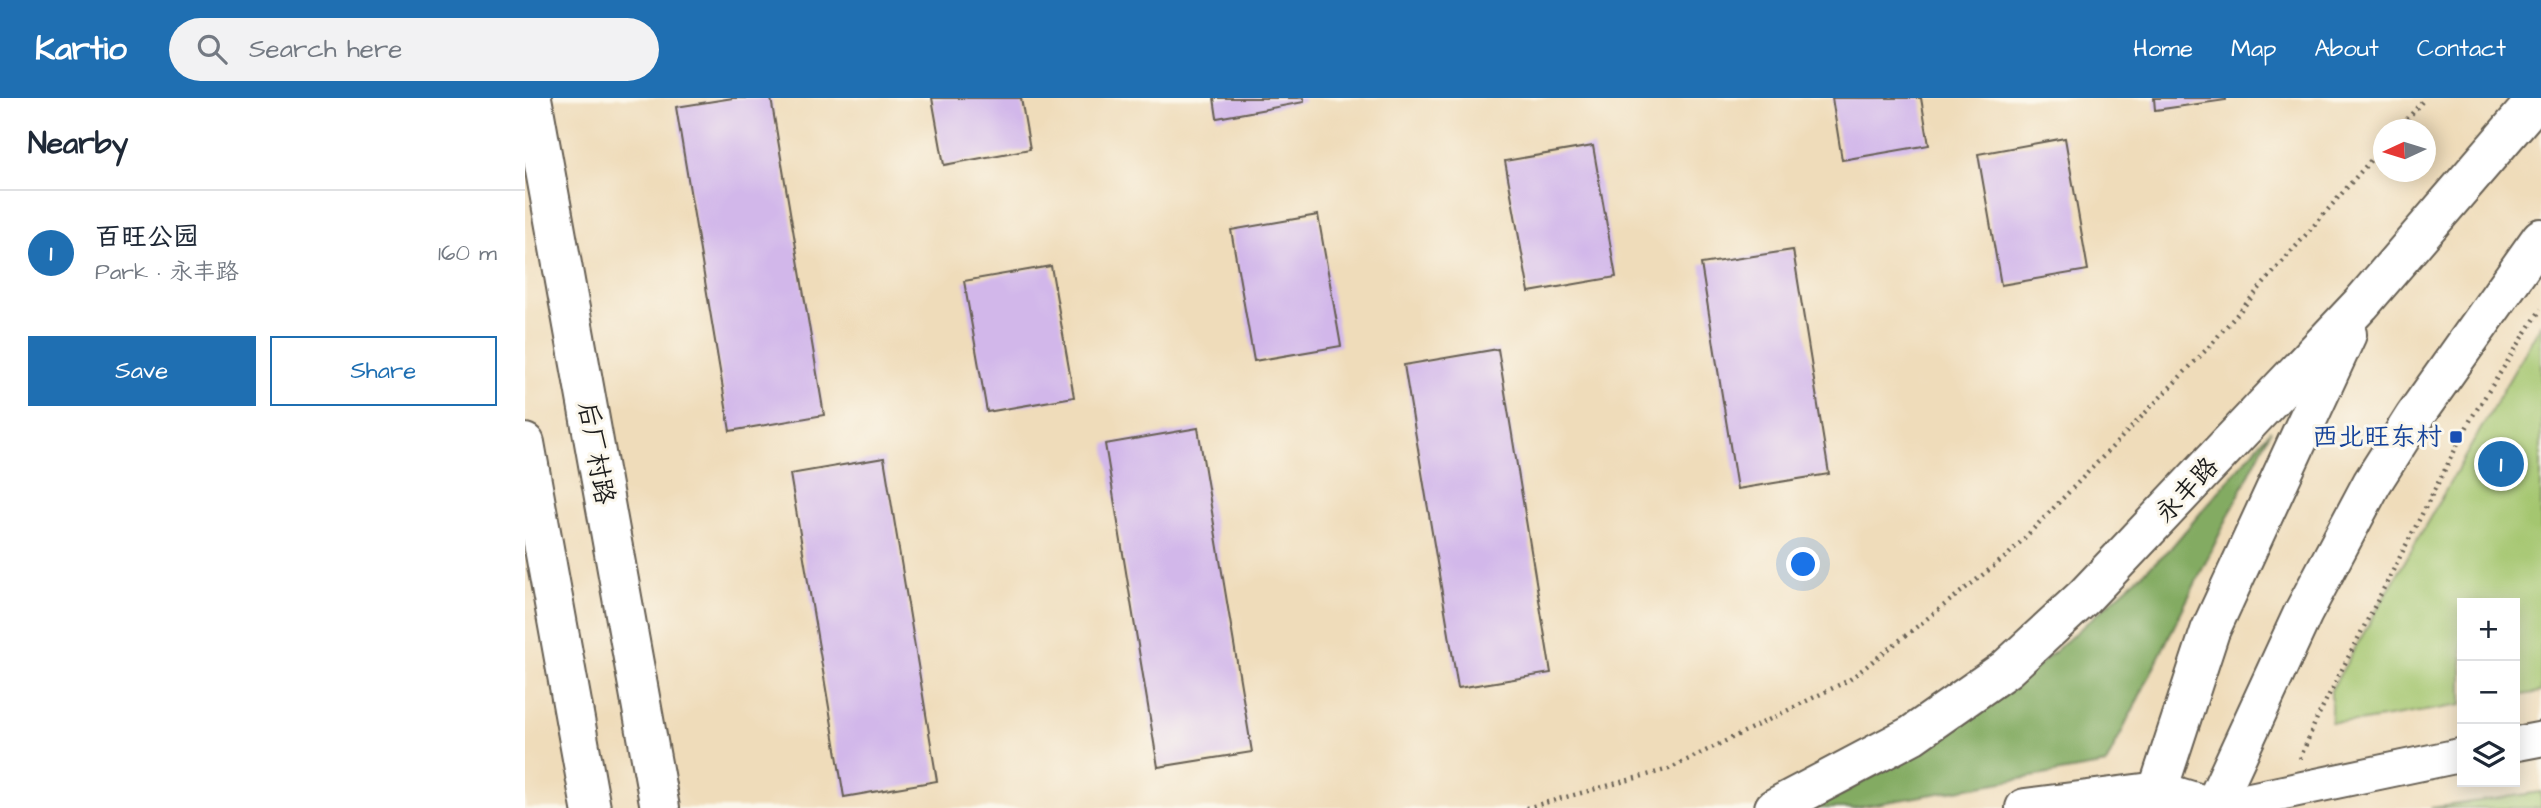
<!DOCTYPE html>
<meta charset="utf-8">
<style>
:root{--surface:#fff;--page:#f2f2f3;--text:#1f2937;--muted:#747a83;--line:#e0e1e3;--accent:#1f6fb2}
body{margin:0;font-family:"Architects Daughter","LXGW WenKai TC",sans-serif;background:var(--page);color:var(--text)}
.controls{position:absolute;right:21px;bottom:21px;display:grid;overflow:hidden;border-radius:0px;box-shadow:0 4px 18px #0003}
.controls button{width:63px;height:63px;display:grid;place-items:center;padding:0;border:0;border-bottom:2px solid var(--line);background:var(--surface);color:var(--text);font:35px sans-serif}
.compass{position:absolute;left:1848px;top:21px;width:63px;height:63px;border-radius:50%;background:var(--surface);box-shadow:0 4px 18px #0003;rotate:266deg}
.you{position:absolute;left:1279px;top:467px;width:24px;height:24px;margin:-18px;border:5px solid #fff;border-radius:50%;background:#1a73e8;box-shadow:0 0 0 10px #1a73e833}
.badge{display:grid;place-items:center;width:46px;height:46px;border-radius:50%;background:var(--accent);color:#fff;font-size:23px;font-weight:700}
.pin{position:absolute;translate:-50% -50%;border:4px solid #fff;box-shadow:0 2px 7px #0006}
.list{margin:0;padding:0;list-style:none}
h2{display:flex;justify-content:space-between;align-items:center;height:91px;margin:0;padding:0 28px;font-size:30px}
h2 small{font-size:23px;font-weight:400;color:var(--muted)}
.list li{display:grid;grid-template-columns:46px 1fr auto;gap:21px;align-items:center;box-sizing:border-box;height:126px;padding:0 28px;border-top:2px solid var(--line)}
.list b{display:block;font-size:26px;white-space:nowrap}
.list p{margin:0;font-size:23px;white-space:nowrap;color:var(--muted)}
.list em{font-size:23px;font-style:normal;color:var(--muted)}
.actions{display:flex;gap:14px;padding:21px 28px}
.actions a{flex:1;padding:16px 0;border:2px solid var(--accent);border-radius:0px;text-align:center;font-size:24px;color:var(--accent)}
.actions .main{background:var(--accent);color:#fff}
.icon{flex:none;width:38px;height:38px;fill:none;stroke:currentColor;stroke-width:2;stroke-linecap:round;stroke-linejoin:round}
.map{position:relative;flex:none;width:2016px;height:710px;overflow:hidden}
header{display:flex;align-items:center;gap:42px;box-sizing:border-box;height:98px;padding:0 35px;background:var(--accent);color:#fff}
header strong{font-size:33px}
nav{display:flex;gap:38px;margin-inline-start:auto;font-size:24px}
.search{width:490px;height:63px;background:var(--page);display:flex;align-items:center;gap:18px;box-sizing:border-box;padding:0 24px;border-radius:38px;color:var(--muted);font-size:26px}
main{display:flex}
aside{flex:1;background:var(--surface)}
.map>svg:first-child{display:block}
.green{fill:#a4c66f;stroke:#607146;stroke-width:2}
.forest{fill:#83ab62;stroke:#50643f;stroke-width:2}
.building{fill:#d2b7ea}
.lines{fill:none;stroke-linecap:round;stroke-linejoin:round}
.minor-casing{stroke:#665f53;stroke-width:37}
.major-casing{stroke:#665f53;stroke-width:42}
.path{stroke:#665f53;stroke-width:4.5;stroke-dasharray:2 5;stroke-linecap:butt}
.minor{stroke:#fff;stroke-width:33}
.major{stroke:#fff;stroke-width:38}
.transit-dot{fill:#1a4fb4;stroke:#fbf7ec;stroke-width:2.5}
.labels{text-anchor:middle;dominant-baseline:central;stroke-width:6;stroke-linejoin:round;paint-order:stroke}
.transit-label{font-size:26px;fill:#164399;stroke:#fbf7ec;text-anchor:end}
.street-label{font-size:26px;fill:#1c1c1c;stroke:#fbf7ec}
</style>
<header>
<strong>Kartio</strong>
<div class="search"><svg class="icon" aria-label="search" viewBox="0 0 24 24"><circle cx="10" cy="10" r="6"/><path d="M15 15l6 6"/></svg>Search here</div>
<nav><a>Home</a><a>Map</a><a>About</a><a>Contact</a></nav>
</header>
<main>
<aside>
<h2>Nearby<small></small></h2>
<ul class="list">
<li><span class="badge">1</span><div><b>百旺公园</b><p>Park · 永丰路</p></div><em>160 m</em></li>
</ul>
<div class="actions"><a class="main">Save</a><a>Share</a></div>
</aside>
<div class="map">
<svg width="2016" height="710" viewBox="0 0 2016 710">
<rect width="100%" height="100%" fill="#fbf7ec"/>
<filter id="ink" filterUnits="userSpaceOnUse"><feTurbulence type="fractalNoise" baseFrequency=".0143" numOctaves="2"/><feDisplacementMap in="SourceGraphic" scale="14" xChannelSelector="R" yChannelSelector="G"/><feConvolveMatrix kernelMatrix="1 2 1 2 8 2 1 2 1" color-interpolation-filters="sRGB"/></filter>
<filter id="wash" filterUnits="userSpaceOnUse"><feTurbulence type="fractalNoise" baseFrequency=".00686" numOctaves="4" result="noise"/><feDisplacementMap in="SourceGraphic" scale="28" xChannelSelector="R" yChannelSelector="G"/><feGaussianBlur stdDeviation="1.57" result="paint"/><feColorMatrix in="noise" values="0 0 0 0 0 0 0 0 0 0 0 0 0 0 0 0 0 1.4 0 .05"/><feComposite in="paint" operator="in"/></filter>
<g filter="url(#wash)">
<rect width="100%" height="100%" fill="#efdcba"/>
<g class="green">
<path d="M2016 226V594L1990 598V505H1937V607L1833 624H1806V592Z"/>
<path d="M2016 694V710H1905Z"/>
</g>
<path class="forest" d="M1746 332 1581 666 1328 710H1291L1391 655 1486 592 1644 452Z"/>
<g id="blocks">
<g class="building">
<path d="M208 0H246L299 317 205 333 151 9Z"/>
<path d="M407 0H496L505 51 419 67Z"/>
<path d="M689 0H779V4L692 20Z"/>
<path d="M1307 0H1396L1404 47 1317 62Z"/>
<path d="M1629 0H1701V2L1630 12Z"/>
<path d="M1540 40 1563 172 1476 187 1453 56Z"/>
<path d="M1068 48 1091 179 1004 194 980 63Z"/>
<path d="M793 117 816 248 729 263 706 132Z"/>
<path d="M1268 152 1304 376 1212 391 1176 166Z"/>
<path d="M526 168 549 299 462 314 439 183Z"/>
<path d="M973 251 1026 575 933 590 879 267Z"/>
<path d="M673 330 727 654 633 669 580 346Z"/>
<path d="M359 360 412 683 319 699 265 376Z"/>
</g>
</g>
</g>
<g filter="url(#ink)">
<use href="#blocks" fill-opacity="0" stroke="#665f53" stroke-width="2"/>
<g class="lines">
<g class="minor-casing">
<g id="minor">
<path d="M1990 646 2016 641"/>
<path d="M1689 709 1937 657"/>
</g>
</g>
<g class="major-casing">
<g id="major">
<path d="M7 0 135 710"/>
<path d="M0 345 66 710"/>
<path d="M1249 710 1387 637 1481 571 1559 499 1836 206 2013 0"/>
<path d="M1500 710 1634 693 1689 710"/>
<path d="M1627 710 1685 533 1822 236"/>
<path d="M1688 710 1778 515 1847 385 1889 319 2016 140"/>
</g>
</g>
<g class="path">
<path d="M1873 32 1900 0"/>
<path d="M1775 661 1792 620 1947 319 2016 211"/>
<path d="M1001 710 1144 671 1324 582 1483 457 1681 252 1858 48"/>
</g>
<use href="#minor" class="minor"/>
<use href="#major" class="major"/>
</g>
</g>
<rect class="transit-dot" x="1924" y="332" width="14" height="14" rx="3.5"/>
<g class="labels">
<g class="transit-label">
<text x="1917" y="339">西北旺东村</text>
</g>
<g class="street-label">
<text transform="translate(71 355) rotate(80)">后厂村路</text>
<text transform="translate(1662 392) rotate(-47)">永丰路</text>
</g>
</g>
</svg>
<div class="controls">
<button>+</button>
<button>−</button>
<button><svg class="icon" aria-label="layers" viewBox="0 0 24 24"><path d="M12 4l9 5-9 5-9-5zM3 14l9 5 9-5"/></svg></button>
</div>
<svg class="compass" viewBox="-18 -18 36 36"><path d="M0-13l5 13h-10z" fill="#e53935"/><path d="M0 13l5-13h-10z" fill="#747a83"/></svg>
<div class="you"></div>
<div class="pin badge" style="left:1976px;top:366px">1</div>
</div>
</main>
